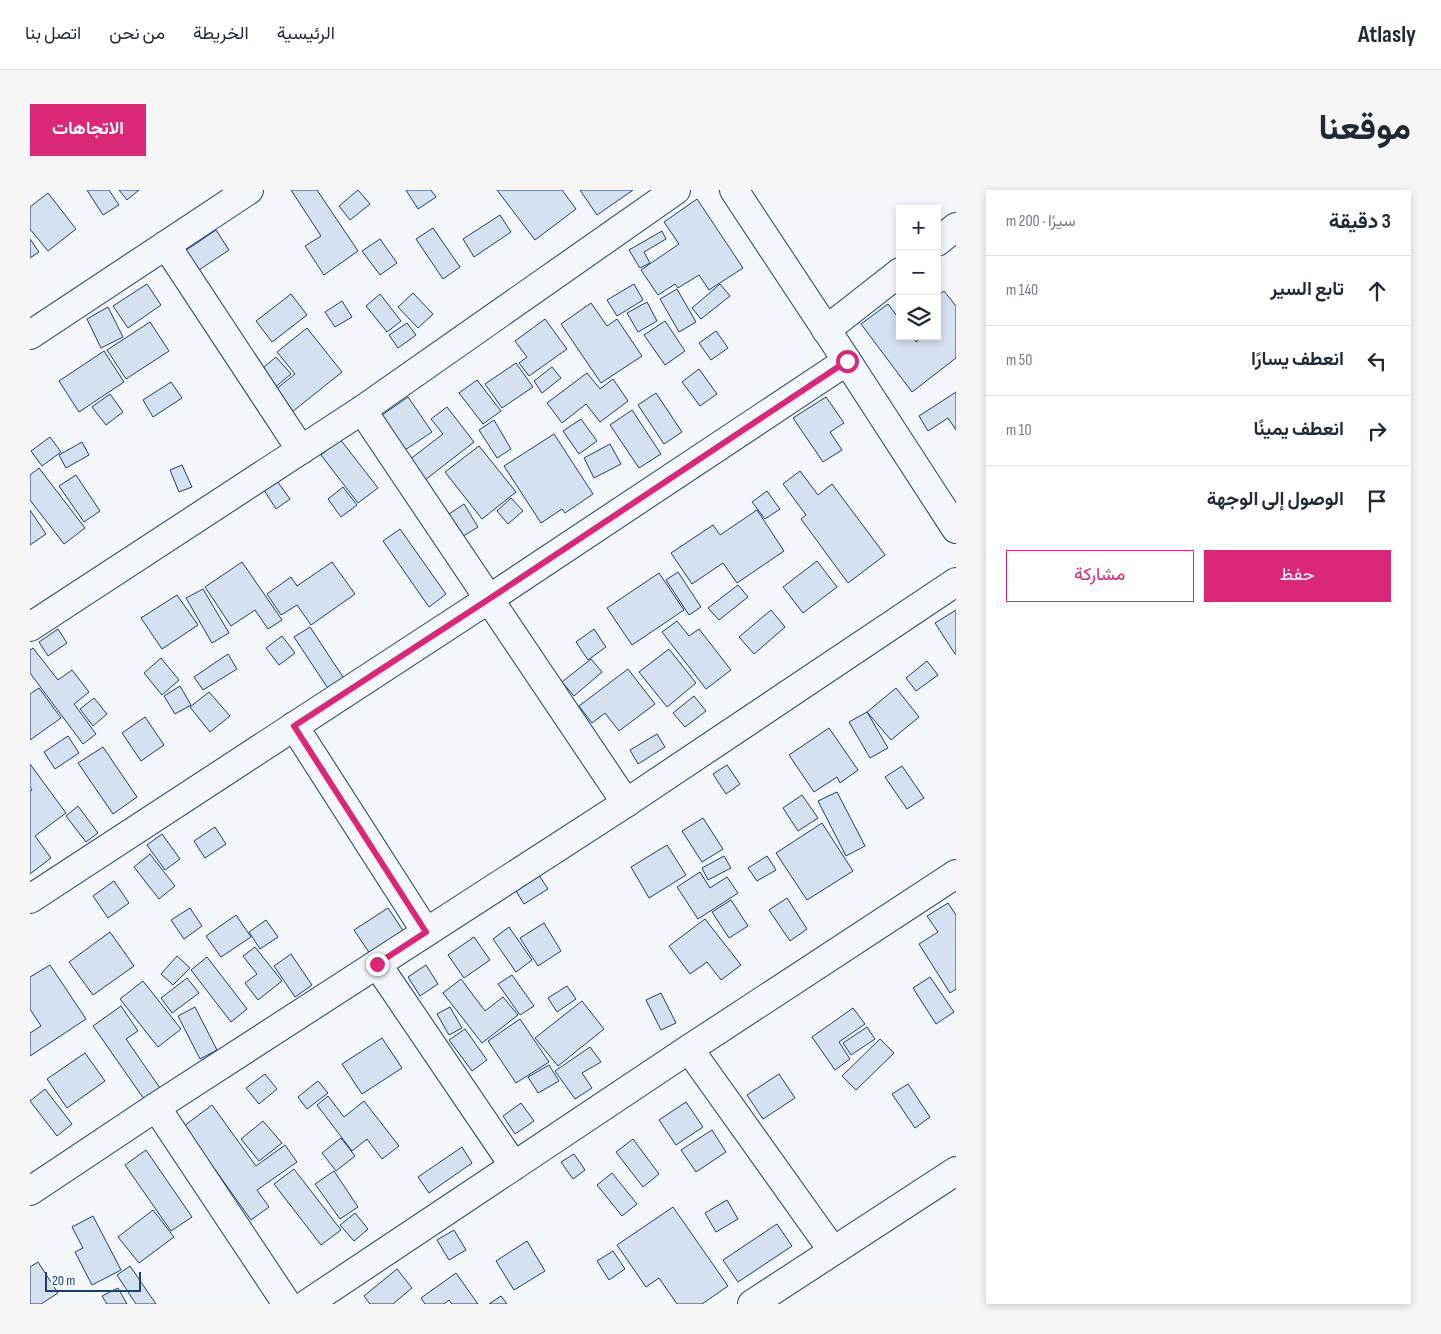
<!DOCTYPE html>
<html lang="ar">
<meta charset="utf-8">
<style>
:root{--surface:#fff;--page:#f6f6f7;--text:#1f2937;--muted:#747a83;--line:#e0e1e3;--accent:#db2777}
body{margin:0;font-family:"Sofia Sans Condensed",Vazirmatn,sans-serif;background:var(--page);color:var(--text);direction:rtl}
.controls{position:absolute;right:15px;top:15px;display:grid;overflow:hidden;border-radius:0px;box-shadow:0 2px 8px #0003}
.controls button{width:45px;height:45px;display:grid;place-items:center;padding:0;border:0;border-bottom:1px solid var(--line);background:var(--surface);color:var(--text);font:25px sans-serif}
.scale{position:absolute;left:15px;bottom:12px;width:96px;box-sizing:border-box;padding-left:5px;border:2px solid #1d3f73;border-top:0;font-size:14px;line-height:18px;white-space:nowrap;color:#1d3f73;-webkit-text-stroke:4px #f4f7fb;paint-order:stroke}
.stop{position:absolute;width:15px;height:15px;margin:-11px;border:4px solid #db2777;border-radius:50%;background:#fff}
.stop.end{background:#db2777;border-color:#fff;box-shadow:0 1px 5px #0008}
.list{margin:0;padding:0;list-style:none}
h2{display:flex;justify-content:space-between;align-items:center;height:65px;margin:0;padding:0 20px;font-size:21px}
h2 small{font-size:16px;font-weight:400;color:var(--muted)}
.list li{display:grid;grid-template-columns:32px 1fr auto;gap:15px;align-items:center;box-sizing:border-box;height:70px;padding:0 20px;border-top:1px solid var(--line)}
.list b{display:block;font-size:19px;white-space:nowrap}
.list em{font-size:16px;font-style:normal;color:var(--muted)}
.actions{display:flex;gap:10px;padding:15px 20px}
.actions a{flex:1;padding:11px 0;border:1px solid var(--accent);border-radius:0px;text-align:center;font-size:18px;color:var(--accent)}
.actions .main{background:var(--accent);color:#fff}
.icon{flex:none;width:28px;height:28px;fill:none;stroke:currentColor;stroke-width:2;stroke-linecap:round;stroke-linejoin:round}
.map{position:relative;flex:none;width:926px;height:1114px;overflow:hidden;direction:ltr;border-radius:0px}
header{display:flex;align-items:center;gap:30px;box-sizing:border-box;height:70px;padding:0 25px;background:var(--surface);border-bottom:1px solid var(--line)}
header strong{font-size:24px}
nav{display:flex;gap:28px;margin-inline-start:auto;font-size:18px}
.intro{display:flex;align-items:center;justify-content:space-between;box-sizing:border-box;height:120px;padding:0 30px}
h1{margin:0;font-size:35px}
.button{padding:12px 22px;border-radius:0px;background:var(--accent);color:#fff;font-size:18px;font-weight:700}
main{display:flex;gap:30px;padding:0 30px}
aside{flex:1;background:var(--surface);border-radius:0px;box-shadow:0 2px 8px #0003}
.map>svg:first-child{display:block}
.building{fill:#d5e0f0;stroke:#1d3f73}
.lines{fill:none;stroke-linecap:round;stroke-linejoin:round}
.minor-casing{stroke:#1d3f73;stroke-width:30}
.tertiary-casing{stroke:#1d3f73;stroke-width:30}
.minor{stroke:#f4f7fb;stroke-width:28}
.tertiary{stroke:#f4f7fb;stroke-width:28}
.route{stroke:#db2777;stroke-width:6}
</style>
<header>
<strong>Atlasly</strong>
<nav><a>الرئيسية</a><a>الخريطة</a><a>من نحن</a><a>اتصل بنا</a></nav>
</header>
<div class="intro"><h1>موقعنا</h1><a class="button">الاتجاهات</a></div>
<main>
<aside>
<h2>3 دقيقة<small>سيرًا · 200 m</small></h2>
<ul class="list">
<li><svg class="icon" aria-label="ahead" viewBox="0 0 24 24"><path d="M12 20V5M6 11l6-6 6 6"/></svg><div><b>تابع السير</b></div><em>140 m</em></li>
<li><svg class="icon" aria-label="left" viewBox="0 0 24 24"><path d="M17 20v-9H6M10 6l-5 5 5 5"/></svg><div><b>انعطف يسارًا</b></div><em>50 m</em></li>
<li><svg class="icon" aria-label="right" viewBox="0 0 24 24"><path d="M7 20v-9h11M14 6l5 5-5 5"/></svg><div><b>انعطف يمينًا</b></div><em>10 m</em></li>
<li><svg class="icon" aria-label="arrive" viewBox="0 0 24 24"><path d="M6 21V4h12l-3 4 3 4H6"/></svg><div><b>الوصول إلى الوجهة</b></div></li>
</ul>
<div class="actions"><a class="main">حفظ</a><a>مشاركة</a></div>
</aside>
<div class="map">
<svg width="926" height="1114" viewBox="0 0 926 1114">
<rect width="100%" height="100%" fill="#f4f7fb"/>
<g class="building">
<path d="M57 0H79L89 15 73 25Z"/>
<path d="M89 0H109L97 10Z"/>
<path d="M261 0H287L328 61 294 85 275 56 291 46Z"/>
<path d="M328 0 340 14 320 30 309 16Z"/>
<path d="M376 0H401L406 7 388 19Z"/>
<path d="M467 0H532L546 19 505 50Z"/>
<path d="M550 0H603L567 25Z"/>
<path d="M18 3 46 39 18 61 0 39V17Z"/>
<path d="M667 9 713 78 679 100 669 85 648 98 645 94 628 105 611 80 649 54 634 32Z"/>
<path d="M470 25 481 42 444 67 433 49Z"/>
<path d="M403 38 430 77 413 89 386 49Z"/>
<path d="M186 40 199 60 169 80 155 61Z"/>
<path d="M632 41 636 49 614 62 620 73 610 78 599 60Z"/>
<path d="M0 49 9 62 0 68Z"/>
<path d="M350 49 367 73 350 85 332 61Z"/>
<path d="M117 94 131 115 98 138 83 116Z"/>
<path d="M604 94 613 110 587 126 577 110Z"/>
<path d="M690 94 700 106 671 129 662 118Z"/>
<path d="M647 99 666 132 649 142 630 109Z"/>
<path d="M914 101 926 116V168L882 202 831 134 858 114 870 130V146H882L886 152 893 146H907V135L910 133 907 129V106Z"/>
<path d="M383 103 403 124 388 138 368 117Z"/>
<path d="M261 104 277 125 242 152 226 131Z"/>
<path d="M350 104 371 131 357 142 336 116Z"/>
<path d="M312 111 322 127 305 137 295 122Z"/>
<path d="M617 112 627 131 608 142 597 123Z"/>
<path d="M561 113 577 136 587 129 612 166 571 193 531 134Z"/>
<path d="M78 117 93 147 71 158 57 129Z"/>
<path d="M515 129 537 159 499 186 489 173 497 167 485 151Z"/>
<path d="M635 131 655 161 635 175 614 145Z"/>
<path d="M120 132 139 161 96 189 77 160Z"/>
<path d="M377 133 386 145 368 158 359 145Z"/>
<path d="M277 138 312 182 262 222 245 200 265 184 247 162Z"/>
<path d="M686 141 698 158 681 170 669 153Z"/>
<path d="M74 161 94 192 49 222 29 191Z"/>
<path d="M246 167 261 184 243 199 228 182Z"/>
<path d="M486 173 503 197 472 218 455 194Z"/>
<path d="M522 177 531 188 512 203 504 191Z"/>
<path d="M669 179 687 204 670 216 652 192Z"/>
<path d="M557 183 570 199 583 189 598 211 570 232 556 214 532 233 517 213Z"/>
<path d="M447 190 471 221 453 234 429 203Z"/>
<path d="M141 192 152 208 123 227 113 210Z"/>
<path d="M926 202V240L918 228 898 241 889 226Z"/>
<path d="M626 203 652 242 634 254 608 215Z"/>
<path d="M80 204 93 222 76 235 62 217Z"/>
<path d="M378 207 402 242 375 260 352 225Z"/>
<path d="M796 207 814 233 800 242 812 260 793 272 763 228Z"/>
<path d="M417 217 444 252 395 290 379 270 413 244 401 229Z"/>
<path d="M602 220 631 264 609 278 580 235Z"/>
<path d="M551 229 567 251 549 264 533 241Z"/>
<path d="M464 230 481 259 467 268 449 240Z"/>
<path d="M524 244 563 304 535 323 532 319 511 333 474 276Z"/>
<path d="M20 247 31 262 12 276 1 261Z"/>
<path d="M310 249 348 298 328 313 291 265Z"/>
<path d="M52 252 59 265 36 278 29 265Z"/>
<path d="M580 254 591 274 564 288 554 268Z"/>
<path d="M449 256 486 302 452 329 415 282Z"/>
<path d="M152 275 162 297 149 302 140 280Z"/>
<path d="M9 278 55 338 34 354 0 310V285Z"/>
<path d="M770 281 788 305 802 294 855 365 818 393 771 329 776 325 753 294Z"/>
<path d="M46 285 70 321 54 332 29 296Z"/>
<path d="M247 291 260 309 246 319 234 300Z"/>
<path d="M313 297 327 315 311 327 298 309Z"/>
<path d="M737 301 750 319 735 329 722 312Z"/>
<path d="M481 308 493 321 478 334 467 321Z"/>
<path d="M434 314 448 337 430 348 416 326Z"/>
<path d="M0 320 16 344 0 355Z"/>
<path d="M727 320 754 361 707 393 693 373 662 394 641 363 683 335 690 345Z"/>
<path d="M370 339 416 404 399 417 353 351Z"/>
<path d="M787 371 807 397 773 423 753 397Z"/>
<path d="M212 372 252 430 238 439 225 420 201 436 175 397Z"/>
<path d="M302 372 325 404 281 435 267 415 251 425 237 404 261 387 267 396Z"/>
<path d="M648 382 671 417 659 425 636 390Z"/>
<path d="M629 383 654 420 602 455 577 418Z"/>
<path d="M708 395 718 407 689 430 678 418Z"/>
<path d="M173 399 199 443 182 453 156 408Z"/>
<path d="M147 405 168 435 132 459 111 428Z"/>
<path d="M741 420 755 437 724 464 709 447Z"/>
<path d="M926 420V464H925L905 433Z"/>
<path d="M647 431 659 446 669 439 701 480 676 499 632 442Z"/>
<path d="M280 437 321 499 305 509 264 447Z"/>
<path d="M28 439 37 453 18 466 9 452Z"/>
<path d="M564 439 576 457 558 470 546 452Z"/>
<path d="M252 446 265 463 249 475 236 458Z"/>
<path d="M3 458 28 490 42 480 59 502 44 514 66 544 53 554 0 483V460Z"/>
<path d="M639 459 666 493 637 517 609 482Z"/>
<path d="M198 464 207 479 173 500 164 487Z"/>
<path d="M131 468 149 490 132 505 114 483Z"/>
<path d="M561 469 572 482 544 506 532 492Z"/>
<path d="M897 471 908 485 886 501 876 488Z"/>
<path d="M598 479 625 514 589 541 575 523 562 533 549 516Z"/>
<path d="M150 496 161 515 145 524 134 506Z"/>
<path d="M9 498 31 528 0 550V504Z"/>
<path d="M866 498 889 527 861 550 837 522Z"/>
<path d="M179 502 200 526 180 542 160 517Z"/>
<path d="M664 506 676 521 655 537 643 523Z"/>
<path d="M64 508 77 524 63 536 50 519Z"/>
<path d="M837 522 858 558 840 568 819 532Z"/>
<path d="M115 527 134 555 111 571 92 543Z"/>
<path d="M799 538 828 580 810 593 807 587 784 602 759 565Z"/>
<path d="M627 544 635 557 608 574 600 560Z"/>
<path d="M38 546 49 563 25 579 14 562Z"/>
<path d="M73 557 107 607 83 624 48 573Z"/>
<path d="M0 574 36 623 5 646 21 668 0 684V601L2 600 0 597Z"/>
<path d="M697 575 710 594 696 604 683 584Z"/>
<path d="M872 576 894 608 877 619 855 587Z"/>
<path d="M807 602 835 656 816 666 788 611Z"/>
<path d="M772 605 788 628 768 641 753 618Z"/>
<path d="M48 616 68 643 56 652 36 626Z"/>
<path d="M673 628 693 659 672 672 652 641Z"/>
<path d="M792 633 823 681 777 710 746 663Z"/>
<path d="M185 637 196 654 175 668 164 651Z"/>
<path d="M132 644 150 669 135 680 117 655Z"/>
<path d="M637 655 656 685 619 708 601 677Z"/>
<path d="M120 664 145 696 129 709 104 677Z"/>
<path d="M694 666 701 678 678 690 672 678Z"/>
<path d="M737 666 746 680 727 691 718 678Z"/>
<path d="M501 673 518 699 494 714 478 688Z"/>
<path d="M670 682 680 698 697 687 708 703 668 729 647 697Z"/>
<path d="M84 691 99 713 78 728 63 706Z"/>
<path d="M757 708 777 739 760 751 739 720Z"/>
<path d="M701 710 718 736 699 748 682 722Z"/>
<path d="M918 713 926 725V799L920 803 889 754 908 742 897 726Z"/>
<path d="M160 718 172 736 154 749 141 730Z"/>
<path d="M358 718 374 742 340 764 324 740Z"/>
<path d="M206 725 221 747 191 767 176 746Z"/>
<path d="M675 729 711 775 691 790 677 772 660 784 639 756Z"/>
<path d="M236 730 248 747 230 759 219 742Z"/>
<path d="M514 733 531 761 508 776 490 748Z"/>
<path d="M479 737 502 770 486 782 463 749Z"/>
<path d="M80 742 104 776 63 805 39 772Z"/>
<path d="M444 747 460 770 434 788 418 765Z"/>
<path d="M225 757 252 791 228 810 215 793 227 784 213 766Z"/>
<path d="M261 764 282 795 265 807 244 776Z"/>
<path d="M147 766 160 778 143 795 131 784Z"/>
<path d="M177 767 217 819 201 832 161 780Z"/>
<path d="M20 775 56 829 0 866V843L11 836 0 819V787Z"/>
<path d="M396 775 408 794 390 806 378 787Z"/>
<path d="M482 785 504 816 490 825 468 794Z"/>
<path d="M900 787 924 822 906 834 883 798Z"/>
<path d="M157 788 169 803 142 823 131 808Z"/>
<path d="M431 789 455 821 473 807 488 825 452 853 413 803Z"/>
<path d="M113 791 151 839 128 857 90 809Z"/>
<path d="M537 796 546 809 527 822 518 808Z"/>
<path d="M631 803 646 833 631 840 616 810Z"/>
<path d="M552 811 574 839 528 876 505 848Z"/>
<path d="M91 816 108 841 96 849 130 898 114 909 63 836Z"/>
<path d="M165 817 187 860 170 869 148 826Z"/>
<path d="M420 817 432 838 419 845 407 824Z"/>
<path d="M823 818 835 834 809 852 820 869 805 880 782 847Z"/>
<path d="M490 829 519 872 486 893 458 851Z"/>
<path d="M837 837 845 849 821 865 813 853Z"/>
<path d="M435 839 457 870 442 881 419 850Z"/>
<path d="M352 848 372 878 332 904 312 874Z"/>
<path d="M850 849 864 863 826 900 812 886Z"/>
<path d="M560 857 571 872 552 883 562 898 545 909 525 881Z"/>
<path d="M55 863 75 891 37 918 17 889Z"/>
<path d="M519 875 529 891 508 903 498 887Z"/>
<path d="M235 884 247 899 229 914 216 898Z"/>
<path d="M749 884 765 908 733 929 717 905Z"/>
<path d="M288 891 298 903 277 919 268 907Z"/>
<path d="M878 894 900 927 885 938 862 904Z"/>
<path d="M15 899 42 934 27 946 0 911Z"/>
<path d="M298 906 314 927 334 911 369 956 352 969 337 949 322 961 287 915Z"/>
<path d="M656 912 673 937 646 955 629 930Z"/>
<path d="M491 913 504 931 485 944 473 926Z"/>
<path d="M182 915 226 976 255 955 267 972 227 1000 239 1017 221 1030 154 936Z"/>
<path d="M233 931 252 953 229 971 211 949Z"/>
<path d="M682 940 696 962 666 982 651 960Z"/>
<path d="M311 948 325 966 306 981 292 963Z"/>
<path d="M603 949 629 984 613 997 586 962Z"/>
<path d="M432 957 442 973 399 1003 388 987Z"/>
<path d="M116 960 162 1027 141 1041 95 975Z"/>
<path d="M544 964 555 980 543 989 531 972Z"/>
<path d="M264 979 311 1040 291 1055 244 994Z"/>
<path d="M304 981 328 1017 310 1029 285 994Z"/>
<path d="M582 983 607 1014 592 1026 567 995Z"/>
<path d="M697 1010 708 1029 686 1042 675 1023Z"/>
<path d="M643 1017 698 1096 672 1114H647L629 1088 616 1097 587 1055Z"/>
<path d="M123 1020 144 1047 109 1073 88 1047Z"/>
<path d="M325 1023 338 1039 324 1051 310 1035Z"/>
<path d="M63 1026 91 1080 62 1095 45 1062 53 1058 42 1037Z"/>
<path d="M747 1034 762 1056 708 1092 693 1070Z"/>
<path d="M424 1040 436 1060 419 1070 407 1050Z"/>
<path d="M497 1051 515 1081 484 1100 466 1071Z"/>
<path d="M583 1061 595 1079 579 1090 567 1071Z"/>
<path d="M8 1072 28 1103 11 1114H0V1077Z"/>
<path d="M100 1076 126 1114H106L87 1085Z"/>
<path d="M367 1079 382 1098 363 1114H340L334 1106Z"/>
<path d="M426 1083 448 1114H422L419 1110 414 1114H395L391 1108Z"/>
<path d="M88 1098 97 1114H77L72 1106Z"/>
<path d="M471 1106 477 1114H459Z"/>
</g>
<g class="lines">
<g class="minor-casing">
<g id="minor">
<path d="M907 52 926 37"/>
<path d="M136 55 271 260"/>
<path d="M796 140 870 82"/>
<path d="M0 145 219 0"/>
<path d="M332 220 596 613"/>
<path d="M0 437 332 220 646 0"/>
<path d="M264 536 396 742"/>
<path d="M0 709 459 409 817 171"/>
<path d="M347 774 484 976"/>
<path d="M659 859 803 1061"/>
<path d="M126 917 257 1114"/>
<path d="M0 1001 126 917 596 613 926 392"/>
<path d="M277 1114 659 859 926 684"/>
<path d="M722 1114 926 981"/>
</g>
</g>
<g class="tertiary-casing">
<path id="tertiary" d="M704 0 817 171 926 339"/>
</g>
<use href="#minor" class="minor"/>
<use href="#tertiary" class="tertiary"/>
</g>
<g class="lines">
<path class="route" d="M347 774 396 742 264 536 459 409 817 171"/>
</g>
</svg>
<div class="controls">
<button>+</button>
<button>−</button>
<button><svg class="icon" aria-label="layers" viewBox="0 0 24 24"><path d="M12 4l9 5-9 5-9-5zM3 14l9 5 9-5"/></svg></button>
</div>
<div class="scale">20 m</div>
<div class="stop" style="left:817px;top:171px"></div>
<div class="stop end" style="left:347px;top:774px"></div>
</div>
</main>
